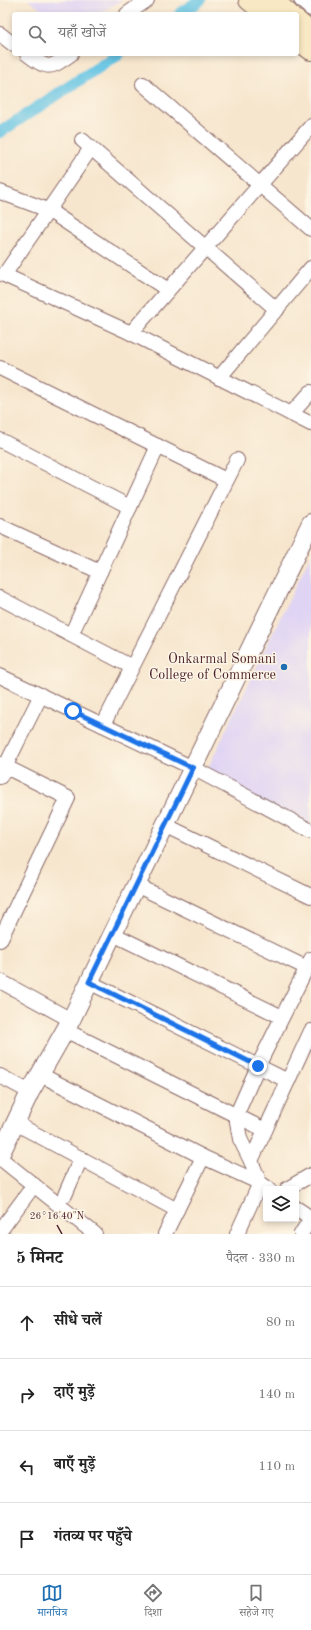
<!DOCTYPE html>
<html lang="hi">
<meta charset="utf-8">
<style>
:root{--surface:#fff;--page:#f2f2f2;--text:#222;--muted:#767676;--line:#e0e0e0;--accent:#1f6fb2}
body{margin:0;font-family:"Old Standard TT","Noto Serif Devanagari",serif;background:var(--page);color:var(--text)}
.controls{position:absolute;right:12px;bottom:12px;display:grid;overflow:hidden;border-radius:4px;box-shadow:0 2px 6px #0003}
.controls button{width:36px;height:36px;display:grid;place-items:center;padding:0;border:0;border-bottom:1px solid var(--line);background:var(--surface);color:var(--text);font:20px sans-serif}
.stop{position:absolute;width:12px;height:12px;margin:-9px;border:3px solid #1a73e8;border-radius:50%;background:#fff}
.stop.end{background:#1a73e8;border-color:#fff;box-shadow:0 1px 4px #0008}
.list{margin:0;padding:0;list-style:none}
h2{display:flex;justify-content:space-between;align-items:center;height:52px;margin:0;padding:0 16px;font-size:17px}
h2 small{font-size:13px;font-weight:400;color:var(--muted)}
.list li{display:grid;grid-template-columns:26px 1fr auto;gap:12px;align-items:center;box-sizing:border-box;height:72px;padding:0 16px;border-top:1px solid var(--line)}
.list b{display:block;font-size:15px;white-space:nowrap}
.list em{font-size:13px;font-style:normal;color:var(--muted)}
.icon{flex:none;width:22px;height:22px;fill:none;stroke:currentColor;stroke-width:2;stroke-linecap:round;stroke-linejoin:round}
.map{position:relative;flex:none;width:311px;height:1234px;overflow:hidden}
.search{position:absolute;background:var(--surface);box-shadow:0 2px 6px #0003;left:12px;right:12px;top:12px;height:44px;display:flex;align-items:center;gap:10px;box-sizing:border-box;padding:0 14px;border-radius:4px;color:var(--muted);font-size:15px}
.sheet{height:340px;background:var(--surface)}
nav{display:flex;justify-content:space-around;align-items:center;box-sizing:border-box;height:56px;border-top:1px solid var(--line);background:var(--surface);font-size:11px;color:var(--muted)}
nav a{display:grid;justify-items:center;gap:2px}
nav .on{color:var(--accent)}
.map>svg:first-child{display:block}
.built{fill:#e0d4f4}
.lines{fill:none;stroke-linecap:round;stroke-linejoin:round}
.canal{stroke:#66c5e4;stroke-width:12}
.minor-casing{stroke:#876564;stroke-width:16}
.tertiary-casing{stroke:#876564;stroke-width:20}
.secondary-casing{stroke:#876564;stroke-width:22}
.minor{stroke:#fff;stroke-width:14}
.tertiary{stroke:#fff;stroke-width:18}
.secondary{stroke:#f8e8c3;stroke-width:20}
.route{stroke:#1a73e8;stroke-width:5}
.ticks{fill:none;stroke:#4a1f2b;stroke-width:1.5}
.poi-dot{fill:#1f6fb2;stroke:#fcf5e5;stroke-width:1.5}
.labels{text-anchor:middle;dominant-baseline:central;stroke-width:3;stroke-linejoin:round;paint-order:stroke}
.poi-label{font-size:14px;fill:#4a1f2b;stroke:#fcf5e5;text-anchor:end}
.ticks-label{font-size:10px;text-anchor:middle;fill:#4a1f2b;stroke:#fcf5e5;stroke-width:3;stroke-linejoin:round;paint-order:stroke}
</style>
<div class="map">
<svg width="311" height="1234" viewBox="0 0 311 1234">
<rect width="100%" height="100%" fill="#fcf5e5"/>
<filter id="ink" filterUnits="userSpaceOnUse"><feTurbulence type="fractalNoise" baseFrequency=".025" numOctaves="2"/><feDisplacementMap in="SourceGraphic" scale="8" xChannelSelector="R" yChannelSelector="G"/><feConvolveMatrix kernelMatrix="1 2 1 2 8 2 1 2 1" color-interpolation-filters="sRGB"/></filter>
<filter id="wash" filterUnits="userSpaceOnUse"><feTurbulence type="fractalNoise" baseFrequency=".012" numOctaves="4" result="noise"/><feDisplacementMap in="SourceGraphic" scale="16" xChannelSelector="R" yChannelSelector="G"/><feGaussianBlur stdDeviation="0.9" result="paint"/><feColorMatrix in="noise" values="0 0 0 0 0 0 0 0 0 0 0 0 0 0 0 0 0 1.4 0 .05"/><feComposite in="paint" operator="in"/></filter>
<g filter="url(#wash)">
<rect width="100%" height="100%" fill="#f7e6ce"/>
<g class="built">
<path d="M28 0H122L98 14H47Z"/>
<path d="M311 554V834L202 780Z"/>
</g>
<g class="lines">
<g class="canal">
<path d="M180 14 200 0"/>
<path d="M0 132 119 54"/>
</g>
</g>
</g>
<g filter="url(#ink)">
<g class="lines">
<g class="minor-casing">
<g id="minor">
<path d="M301 0 311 9"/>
<path d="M127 14 147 0"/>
<path d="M0 34 14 45"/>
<path d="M27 54C48 70 50 69 71 54"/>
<path d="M143 84 311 229"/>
<path d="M311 126 131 333 311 424"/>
<path d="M82 140 277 310"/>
<path d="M91 148 4 275 131 333"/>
<path d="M0 192 48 210 168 290"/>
<path d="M0 368 226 480"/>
<path d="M219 378 311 268"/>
<path d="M291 414 311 392"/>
<path d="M0 440 130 507"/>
<path d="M0 526 100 572"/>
<path d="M0 598 132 667"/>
<path d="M71 635 158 446"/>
<path d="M0 676 193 768 311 831"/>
<path d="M103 725 237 460"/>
<path d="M0 764 68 798 0 940"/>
<path d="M0 777 41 695"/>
<path d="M165 825 311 896"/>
<path d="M136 885 307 968"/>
<path d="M113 934 282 1017"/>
<path d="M0 981 71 1020"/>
<path d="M89 982 288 1081"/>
<path d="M65 1030 265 1130"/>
<path d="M41 1075 203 1157 260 1183 269 1189"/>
<path d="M0 1076 30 1092"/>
<path d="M15 1123 177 1210"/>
<path d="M0 1158 95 1234"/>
<path d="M251 1161 240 1139 236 1116 258 1066 311 959"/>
<path d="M287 1189 311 1175"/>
<path d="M65 1195 81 1158"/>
<path d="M296 1208 311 1218"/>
<path d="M0 1231 34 1185"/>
<path d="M165 1234 203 1157"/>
<path d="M237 1234 260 1183 251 1161 311 1031"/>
<path d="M301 1234 311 1218"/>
</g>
</g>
<g class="tertiary-casing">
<path id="tertiary" d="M0 1155 30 1092 71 1020 311 523"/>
</g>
<g class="secondary-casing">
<g id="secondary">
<path d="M249 0 266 14"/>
<path d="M273 0 289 14"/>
<path d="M297 21 311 33"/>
<path d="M297 39 311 50"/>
</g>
</g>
<use href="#minor" class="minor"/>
<use href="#tertiary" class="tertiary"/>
<use href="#secondary" class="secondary"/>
</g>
</g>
<g class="lines" filter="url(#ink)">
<path class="route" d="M73 711 193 768 89 982 258 1066"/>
</g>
<path class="ticks" d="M57 1225 62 1234"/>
<circle class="poi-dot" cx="284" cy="667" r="4"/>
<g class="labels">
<g class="poi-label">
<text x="276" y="659">Onkarmal Somani<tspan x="276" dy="16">College of Commerce</tspan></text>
</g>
</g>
<g class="ticks-label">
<text x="57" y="1219">26°16'40"N</text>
</g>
</svg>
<div class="controls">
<button><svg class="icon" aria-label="layers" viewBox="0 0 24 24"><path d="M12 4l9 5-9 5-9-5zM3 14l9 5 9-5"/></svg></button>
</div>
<div class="stop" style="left:73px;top:711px"></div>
<div class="stop end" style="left:258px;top:1066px"></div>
<div class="search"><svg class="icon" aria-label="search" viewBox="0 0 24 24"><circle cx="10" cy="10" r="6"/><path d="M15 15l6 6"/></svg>यहाँ खोजें</div>
</div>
<section class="sheet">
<h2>5 मिनट<small>पैदल · 330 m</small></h2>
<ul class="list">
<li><svg class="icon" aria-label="ahead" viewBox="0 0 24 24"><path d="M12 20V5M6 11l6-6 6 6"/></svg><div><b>सीधे चलें</b></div><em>80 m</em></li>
<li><svg class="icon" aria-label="right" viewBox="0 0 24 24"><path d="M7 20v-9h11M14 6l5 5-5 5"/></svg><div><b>दाएँ मुड़ें</b></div><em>140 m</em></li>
<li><svg class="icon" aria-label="left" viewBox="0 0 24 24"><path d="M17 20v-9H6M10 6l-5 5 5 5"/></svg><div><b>बाएँ मुड़ें</b></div><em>110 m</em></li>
<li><svg class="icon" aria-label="arrive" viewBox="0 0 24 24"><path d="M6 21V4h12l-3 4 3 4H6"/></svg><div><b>गंतव्य पर पहुँचे</b></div></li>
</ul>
</section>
<nav>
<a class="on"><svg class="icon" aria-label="map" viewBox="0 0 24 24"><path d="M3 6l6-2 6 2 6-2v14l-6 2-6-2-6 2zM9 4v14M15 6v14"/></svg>मानचित्र</a>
<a><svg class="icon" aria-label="directions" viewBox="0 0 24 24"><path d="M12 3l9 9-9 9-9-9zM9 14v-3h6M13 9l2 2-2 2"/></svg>दिशा</a>
<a><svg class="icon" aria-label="saved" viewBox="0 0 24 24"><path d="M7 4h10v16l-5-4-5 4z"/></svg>सहेजे गए</a>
</nav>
